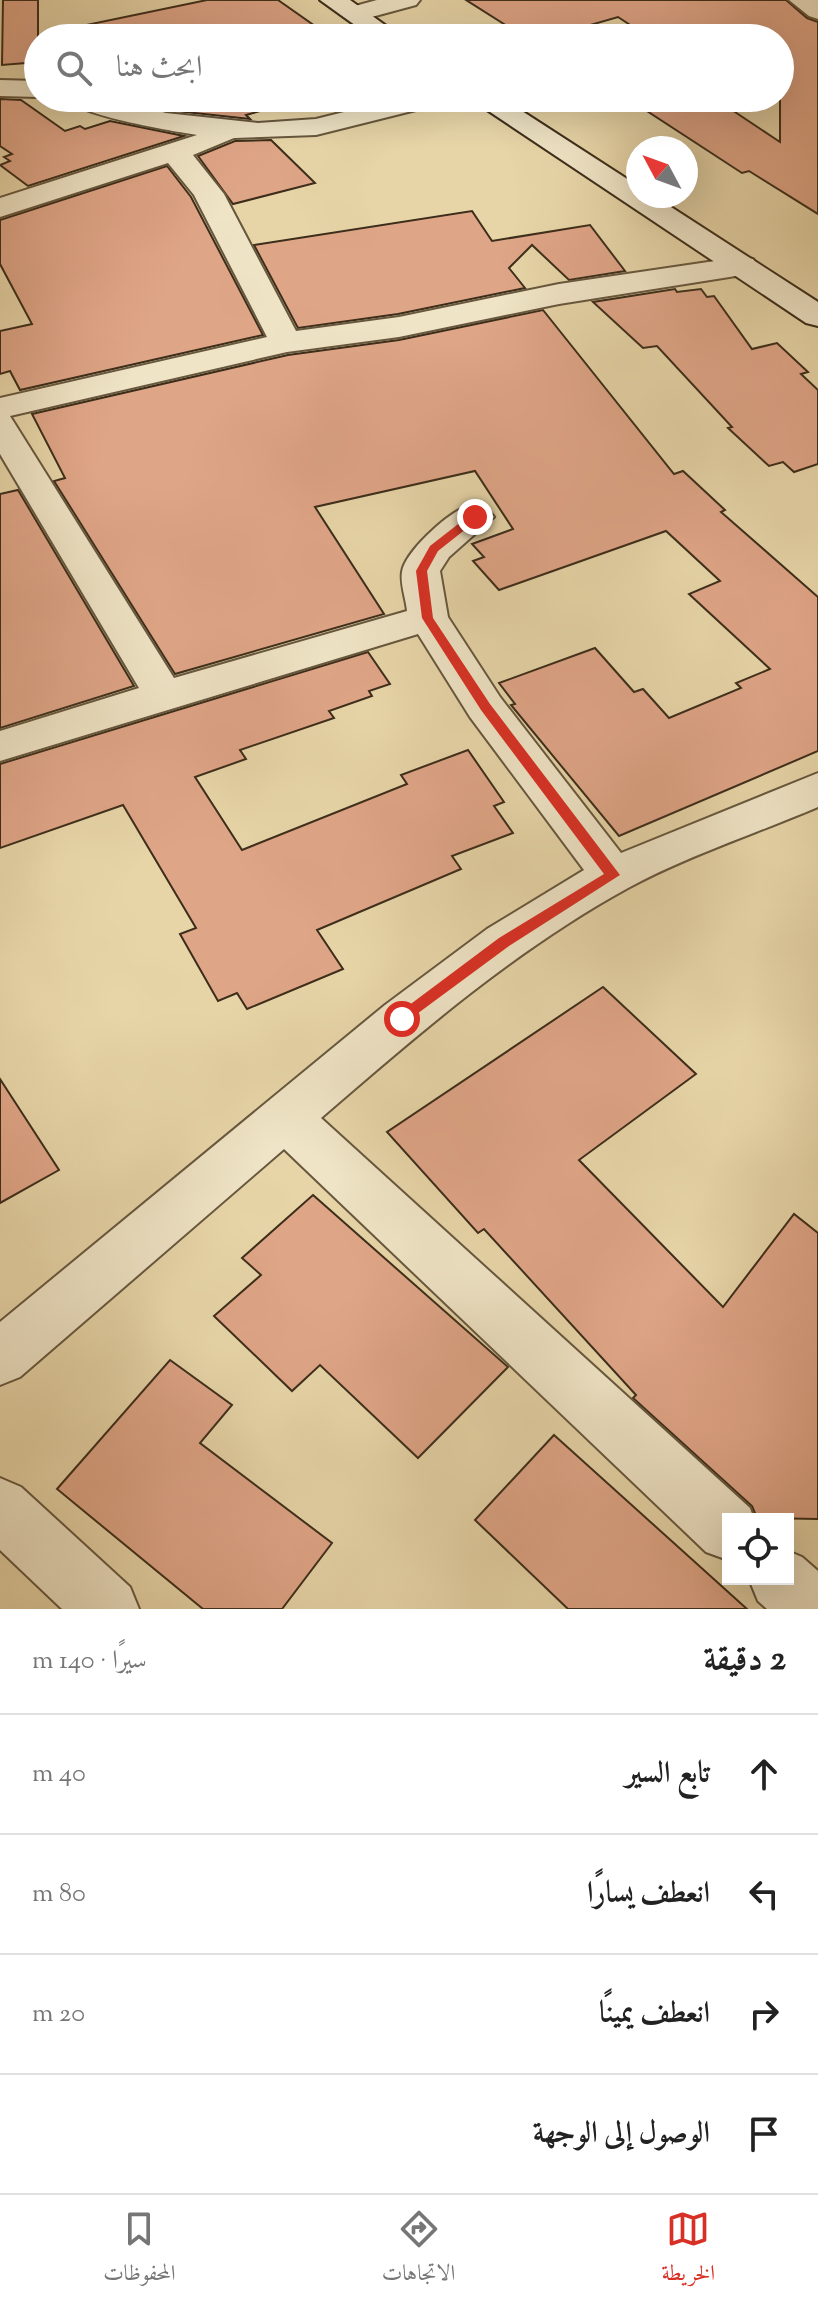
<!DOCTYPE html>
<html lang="ar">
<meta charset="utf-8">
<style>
:root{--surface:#fff;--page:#f6f6f6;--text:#222;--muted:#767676;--line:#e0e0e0;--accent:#d93025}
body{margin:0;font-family:"Sorts Mill Goudy",Amiri,serif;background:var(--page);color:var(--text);direction:rtl}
.controls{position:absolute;right:24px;bottom:24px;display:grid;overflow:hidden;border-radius:0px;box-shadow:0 8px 32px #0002}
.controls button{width:72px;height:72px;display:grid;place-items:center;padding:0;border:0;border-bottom:2px solid var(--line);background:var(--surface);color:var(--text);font:40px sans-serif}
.compass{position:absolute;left:626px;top:136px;width:72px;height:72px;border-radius:50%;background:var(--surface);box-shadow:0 8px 32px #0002;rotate:311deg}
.stop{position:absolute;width:24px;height:24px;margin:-18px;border:6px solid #d93025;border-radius:50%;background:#fff}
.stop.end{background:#d93025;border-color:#fff;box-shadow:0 2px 8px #0008}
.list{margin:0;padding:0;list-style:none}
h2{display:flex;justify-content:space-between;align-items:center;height:104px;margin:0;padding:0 32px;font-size:34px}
h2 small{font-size:26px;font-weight:400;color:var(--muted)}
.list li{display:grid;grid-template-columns:52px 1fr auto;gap:24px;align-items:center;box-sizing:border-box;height:120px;padding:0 32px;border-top:2px solid var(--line)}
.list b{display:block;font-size:30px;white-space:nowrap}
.list em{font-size:26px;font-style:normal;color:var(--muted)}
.icon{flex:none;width:44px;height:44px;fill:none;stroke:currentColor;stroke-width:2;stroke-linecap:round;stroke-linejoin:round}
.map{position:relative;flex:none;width:818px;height:1609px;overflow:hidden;direction:ltr}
.search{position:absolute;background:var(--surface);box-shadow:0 8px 32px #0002;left:24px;right:24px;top:24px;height:88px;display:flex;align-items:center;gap:20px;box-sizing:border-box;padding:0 28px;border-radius:44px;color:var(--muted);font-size:30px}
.sheet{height:584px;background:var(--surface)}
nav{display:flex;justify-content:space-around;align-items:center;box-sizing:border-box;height:112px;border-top:2px solid var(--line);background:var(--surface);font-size:22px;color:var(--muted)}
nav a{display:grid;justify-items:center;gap:4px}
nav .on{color:var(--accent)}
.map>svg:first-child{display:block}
.building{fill:#dfa587;stroke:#3c2d1a;stroke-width:2}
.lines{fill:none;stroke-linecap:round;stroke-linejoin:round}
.street-casing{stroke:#67573e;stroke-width:4}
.secondary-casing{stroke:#3c2d1a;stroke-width:4}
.street{fill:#efe4c6;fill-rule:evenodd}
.secondary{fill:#efe4c6;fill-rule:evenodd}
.route{fill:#d93025}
</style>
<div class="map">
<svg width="818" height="1609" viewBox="0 0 818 1609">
<rect width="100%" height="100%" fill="#e7d5a8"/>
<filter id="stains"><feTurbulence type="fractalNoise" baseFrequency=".0025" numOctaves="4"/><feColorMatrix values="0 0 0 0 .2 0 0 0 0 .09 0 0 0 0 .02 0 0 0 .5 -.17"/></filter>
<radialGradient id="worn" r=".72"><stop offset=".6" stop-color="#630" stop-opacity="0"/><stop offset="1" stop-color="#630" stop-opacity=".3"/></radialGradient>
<g class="building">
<path d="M3 0H38V62L2 65Z"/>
<path d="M207 0H278L332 38H78L67 29Z"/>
<path d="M466 0H786L807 18 818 22V214L749 171 742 173 627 98H714L780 142V38H650L618 17 545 38H526Z"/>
<path d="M150 98H306L246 115 250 119 167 110 151 106 157 104Z"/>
<path d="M0 99 21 100 65 131 80 126 85 129 110 121 184 136 28 186 0 165 10 161 4 157 12 154 0 146Z"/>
<path d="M271 140 315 183 233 204 198 156 235 141Z"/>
<path d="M167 166 191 197 263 335 20 390 10 371 0 374V331L32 324 0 264V220Z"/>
<path d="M472 211 492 241 590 225 625 271 569 280 532 245 509 268 525 288 398 314 298 328 254 245Z"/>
<path d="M675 289 677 292 701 289 707 297 714 296 752 349 777 343 808 372 801 374 818 390V464L794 472 783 462 769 466 728 428 732 427 657 346 643 348 593 302Z"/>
<path d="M543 310 674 474 683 471 725 510 721 512 818 597V751L619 836 511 705 515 704 499 683 595 648 634 692 643 689 669 718 741 688 736 683 770 669 689 594 720 581 666 531 499 590 473 561 484 557 472 544 513 529 475 471 315 507 384 614 175 674 54 481 65 478 32 414 288 355 399 340Z"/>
<path d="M18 490 134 686 0 728V494Z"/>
<path d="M368 652 390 684 369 691 372 696 329 711 334 718 240 750 246 759 195 777 242 850 407 784 401 775 468 750 504 802 494 806 513 833 452 856 461 869 317 930 343 969 247 1009 237 993 218 1001 180 934 196 928 123 805 0 848V764Z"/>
<path d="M603 987 696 1074 579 1160 723 1307 794 1214 818 1233V1519L757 1518 752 1506 633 1398 636 1395 484 1229 478 1233 387 1132Z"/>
<path d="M0 1079 59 1170 0 1203Z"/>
<path d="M313 1195 508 1367 418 1458 320 1365 292 1391 214 1316 261 1275 242 1258Z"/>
<path d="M170 1360 232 1405 200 1443 332 1543 282 1609H203L57 1489Z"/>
<path d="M554 1435 747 1609H568L475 1520Z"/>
</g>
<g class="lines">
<g class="street-casing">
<g id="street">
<path d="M377 0H420L416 5 353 22 340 14 344 9Z"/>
<path d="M789 0H818V19L809 16Z"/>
<path d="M0 80 38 81V97L0 96Z"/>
<path d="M66 98H108L166 113 258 123 316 119 400 98H444L440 104 316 135 234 138 193 155 224 194 296 331 399 317 559 284 742 257 753 259 758 266 753 273 742 275 559 304 399 337 287 352 10 416 174 678 407 611C406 599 400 584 402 572 405 552 445 516 463 508 472 505 479 507 488 509L494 517 449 557 440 571 448 617 500 697 621 853 818 773V807C757 833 685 857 628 888 515 950 418 1034 321 1118L750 1508 754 1519H728V1560L706 1552 284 1149 20 1377 0 1385V1322L385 1005 487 929 584 870 470 717 418 634 0 761V731L139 688 0 454V398L267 337 194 195 168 163 0 217V198L197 135C173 131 78 116 66 98Z"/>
<path d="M0 1478 21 1487 130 1587 139 1609H62L0 1550Z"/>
<path d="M788 1551 802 1557 818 1571V1609H767L758 1601 749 1579H788Z"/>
</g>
</g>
<g class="secondary-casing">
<g id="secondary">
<path d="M320 0H350L403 38H373Z"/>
<path d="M469 98H502L638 186V196H654L818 302V326L806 323Z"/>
</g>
</g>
<use href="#street" class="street"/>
<use href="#secondary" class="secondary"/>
</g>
<path class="route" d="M471 514 481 517 438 551 427 571 433 618 490 704 620 875 509 946 402 1025 394 1019 396 1015 499 938 604 874 481 710 422 618 416 571 430 546Z"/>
<rect width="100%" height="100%" filter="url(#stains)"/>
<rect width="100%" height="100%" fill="url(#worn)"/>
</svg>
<div class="controls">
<button><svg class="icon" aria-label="locate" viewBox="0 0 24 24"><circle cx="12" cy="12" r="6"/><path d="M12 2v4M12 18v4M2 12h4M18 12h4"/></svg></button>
</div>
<svg class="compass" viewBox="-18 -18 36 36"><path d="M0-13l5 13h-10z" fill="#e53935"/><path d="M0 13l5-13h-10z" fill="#767676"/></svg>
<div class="stop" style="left:402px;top:1019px"></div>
<div class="stop end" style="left:475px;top:517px"></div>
<div class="search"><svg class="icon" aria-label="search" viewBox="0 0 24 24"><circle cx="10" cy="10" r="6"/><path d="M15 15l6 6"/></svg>ابحث هنا</div>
</div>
<section class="sheet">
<h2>2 دقيقة<small>سيرًا · 140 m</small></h2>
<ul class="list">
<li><svg class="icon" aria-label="ahead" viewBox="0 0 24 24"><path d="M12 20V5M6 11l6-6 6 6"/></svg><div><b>تابع السير</b></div><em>40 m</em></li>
<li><svg class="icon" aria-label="left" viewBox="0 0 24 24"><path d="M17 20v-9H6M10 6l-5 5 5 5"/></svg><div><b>انعطف يسارًا</b></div><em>80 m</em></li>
<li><svg class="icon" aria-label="right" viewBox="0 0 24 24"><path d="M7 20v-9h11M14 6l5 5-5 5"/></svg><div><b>انعطف يمينًا</b></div><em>20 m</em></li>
<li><svg class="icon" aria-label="arrive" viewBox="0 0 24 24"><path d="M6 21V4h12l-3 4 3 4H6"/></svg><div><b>الوصول إلى الوجهة</b></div></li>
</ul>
</section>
<nav>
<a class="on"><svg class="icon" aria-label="map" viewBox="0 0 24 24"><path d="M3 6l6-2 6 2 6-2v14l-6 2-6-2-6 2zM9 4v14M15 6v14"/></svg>الخريطة</a>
<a><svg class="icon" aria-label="directions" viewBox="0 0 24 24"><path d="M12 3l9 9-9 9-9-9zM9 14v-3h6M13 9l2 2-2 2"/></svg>الاتجاهات</a>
<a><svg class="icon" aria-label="saved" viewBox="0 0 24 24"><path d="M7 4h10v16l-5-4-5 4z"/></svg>المحفوظات</a>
</nav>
